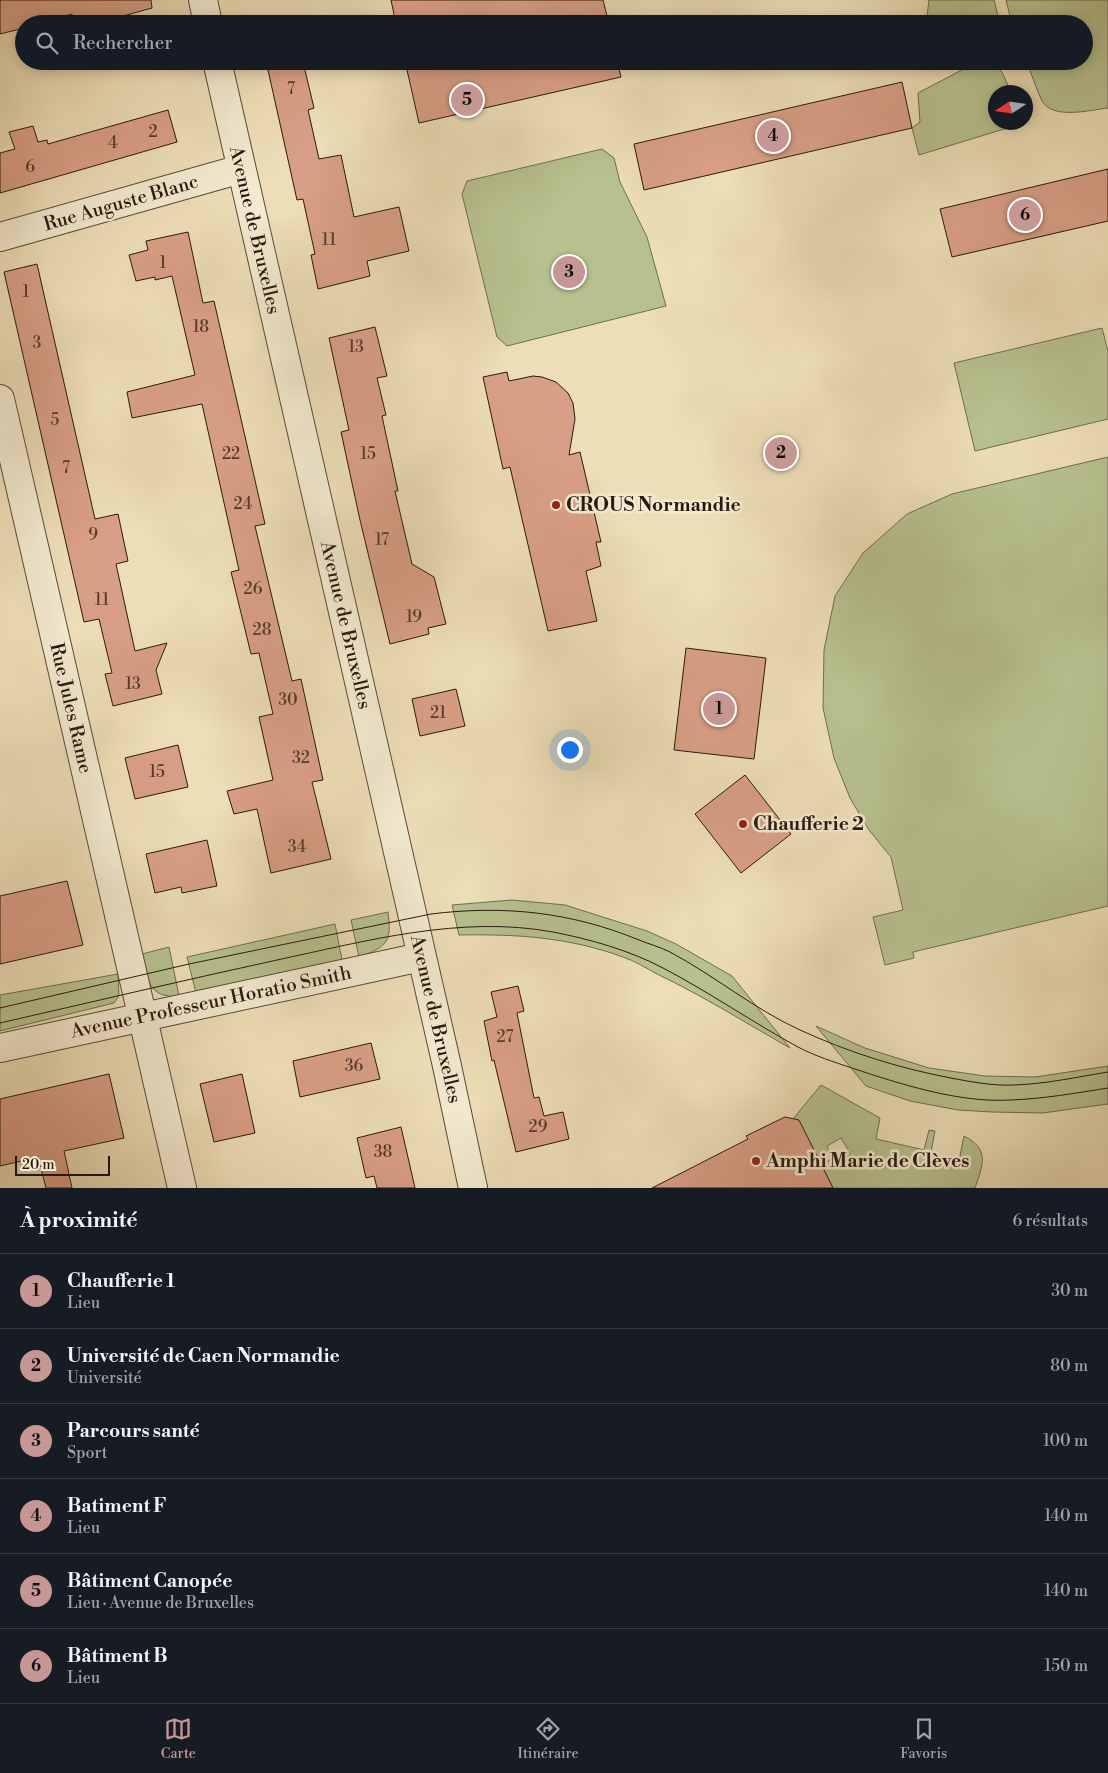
<!DOCTYPE html>
<html lang="fr">
<meta charset="utf-8">
<style>
:root{--surface:#171b24;--page:#20242c;--text:#f1f3f6;--muted:#9ea1a6;--line:#363941;--accent:#c59692}
body{margin:0;font-family:"Libre Bodoni",serif;background:var(--page);color:var(--text)}
.compass{position:absolute;left:988px;top:85px;width:45px;height:45px;border-radius:50%;background:var(--surface);box-shadow:0 2px 12px #0003;rotate:258deg}
.scale{position:absolute;left:15px;bottom:12px;width:95px;box-sizing:border-box;padding-left:5px;border:2px solid #281910;border-top:0;font-size:14px;line-height:18px;white-space:nowrap;color:#281910;-webkit-text-stroke:4px #f3ead0;paint-order:stroke}
.you{position:absolute;left:569px;top:749px;width:18px;height:18px;margin:-12px;border:4px solid #fff;border-radius:50%;background:#1a73e8;box-shadow:0 0 0 8px #1a73e833}
.badge{display:grid;place-items:center;width:32px;height:32px;border-radius:50%;background:var(--accent);color:#111;font-size:16px;font-weight:700}
.pin{position:absolute;translate:-50% -50%;border:2px solid #fff;box-shadow:0 1px 5px #0006}
.list{margin:0;padding:0;list-style:none}
h2{display:flex;justify-content:space-between;align-items:center;height:65px;margin:0;padding:0 20px;font-size:21px}
h2 small{font-size:16px;font-weight:400;color:var(--muted)}
.list li{display:grid;grid-template-columns:32px 1fr auto;gap:15px;align-items:center;box-sizing:border-box;height:75px;padding:0 20px;border-top:1px solid var(--line)}
.list b{display:block;font-size:19px;white-space:nowrap}
.list p{margin:0;font-size:16px;white-space:nowrap;color:var(--muted)}
.list em{font-size:16px;font-style:normal;color:var(--muted)}
.icon{flex:none;width:28px;height:28px;fill:none;stroke:currentColor;stroke-width:2;stroke-linecap:round;stroke-linejoin:round}
.map{position:relative;flex:none;width:1108px;height:1188px;overflow:hidden}
.search{position:absolute;background:var(--surface);box-shadow:0 2px 12px #0003;left:15px;right:15px;top:15px;height:55px;display:flex;align-items:center;gap:12px;box-sizing:border-box;padding:0 18px;border-radius:28px;color:var(--muted);font-size:19px}
.sheet{height:515px;background:var(--surface)}
nav{display:flex;justify-content:space-around;align-items:center;box-sizing:border-box;height:70px;border-top:1px solid var(--line);background:var(--surface);font-size:14px;color:var(--muted)}
nav a{display:grid;justify-items:center;gap:2px}
nav .on{color:var(--accent)}
.map>svg:first-child{display:block}
.green{fill:#b7c18f;stroke:#706d50}
.building{fill:#d99f86;stroke:#281910}
.lines{fill:none;stroke-linecap:round;stroke-linejoin:round}
.minor-casing{stroke:#594a3a;stroke-width:30}
.minor{stroke:#f3ead0;stroke-width:28}
.tram{stroke:#281910;stroke-width:1}
.poi-dot{fill:#8f2418;stroke:#f3ead0;stroke-width:2}
.labels{text-anchor:middle;dominant-baseline:central;stroke-width:5;stroke-linejoin:round;paint-order:stroke}
.number-label{font-size:16px;fill:#543a2e}
.street-label{font-size:19px;fill:#281910;stroke:#f3ead0}
.poi-label{font-size:19px;font-weight:bold;fill:#281910;stroke:#f3ead0;text-anchor:start}
</style>
<div class="map">
<svg width="1108" height="1188" viewBox="0 0 1108 1188">
<rect width="100%" height="100%" fill="#eddeb7"/>
<filter id="stains"><feTurbulence type="fractalNoise" baseFrequency=".004" numOctaves="4"/><feColorMatrix values="0 0 0 0 .2 0 0 0 0 .09 0 0 0 0 .02 0 0 0 .5 -.17"/></filter>
<radialGradient id="worn" r=".72"><stop offset=".6" stop-color="#630" stop-opacity="0"/><stop offset="1" stop-color="#630" stop-opacity=".3"/></radialGradient>
<g class="green">
<path d="M929 0H994L1000 24H926Z"/>
<path d="M1006 0H1108V108C1090 110 1053 120 1042 101 1036 89 1032 74 1026 61H1084V24H1012Z"/>
<path d="M977 62C1003 62 1001 72 1011 92H996V122L1015 123 1014 126 919 155 912 128 920 122 918 93Z"/>
<path d="M602 149 614 158 620 182 647 237 666 306 507 346 497 337 462 194 467 181Z"/>
<path d="M1102 328 1108 351V419L975 451 954 363Z"/>
<path d="M1108 457V906L913 952 914 958 885 965 873 917 903 910 891 857 869 830 850 798 834 758 823 708 824 650 835 596 863 553 907 514 952 494Z"/>
<path d="M512 900 565 905 647 931 676 944 732 976 790 1048C746 1023 703 996 657 974 646 968 635 961 623 957 568 937 516 934 459 935L452 905Z"/>
<path d="M388 912C392 942 387 947 359 957L351 920Z"/>
<path d="M335 924 342 960 196 993 187 957Z"/>
<path d="M169 947 179 996C148 999 147 978 142 954Z"/>
<path d="M118 974 119 996 114 1003 0 1031V995Z"/>
<path d="M816 1026 865 1048 929 1068 985 1076 1035 1077 1108 1066V1104L1043 1113 992 1112 958 1110 910 1101 866 1086Z"/>
<path d="M821 1085 880 1118 876 1139 924 1150 929 1130 935 1131 930 1157 959 1161 964 1136C990 1149 983 1165 975 1188H833L821 1164 833 1158 835 1162 850 1153 841 1138 827 1146 829 1151 817 1157 793 1119Z"/>
</g>
<g class="building">
<path d="M0 0H151L152 8 94 24H75L72 14 37 24H24V28L0 34Z"/>
<path d="M391 0H603L609 24H396Z"/>
<path d="M405 61H617L621 77 419 123Z"/>
<path d="M303 62 314 108 308 110 319 159 341 155 354 217 399 207 409 251 367 261 370 276 318 289 311 255 315 254 303 199 297 200 268 70Z"/>
<path d="M902 82 912 128 644 190 634 144Z"/>
<path d="M168 110 177 142 0 193V153L15 149 9 132 33 126 38 142 47 140 48 144Z"/>
<path d="M1108 169V221L952 257 940 209Z"/>
<path d="M188 232 203 303 214 301 265 524 255 526 292 681 301 679 323 780 312 782 331 859 271 873 257 809 234 814 227 791 273 780 259 717 273 714 259 653 251 654 231 572 239 570 202 404 132 418 127 392 195 375 172 276 155 280V277L136 281 129 255 148 250 146 241Z"/>
<path d="M37 264 95 519 118 514 128 561 116 564 135 651 167 643 156 670 162 694 113 706 105 674 112 673 99 619 84 622 4 272Z"/>
<path d="M375 327 387 376 377 378 386 415 382 416 398 491H395L412 564 434 577 446 624 428 628 429 634 390 644 360 520 341 432 349 430 329 338Z"/>
<path d="M507 372 509 381 533 376 542 377 556 382 568 393 573 403 575 419 569 455 580 452 601 542H596L601 566 586 571 597 621 548 631 510 467 503 469 483 377Z"/>
<path d="M686 648 766 658 754 759 674 750Z"/>
<path d="M456 689 465 726 420 736 412 699Z"/>
<path d="M178 745 188 787 135 799 125 758Z"/>
<path d="M745 775 791 834 741 873 695 814Z"/>
<path d="M207 840 217 886 182 893 181 887 155 893 146 854Z"/>
<path d="M67 881 83 945 0 964V896Z"/>
<path d="M518 986 524 1011 517 1013 534 1098 539 1097 544 1116 563 1112 569 1139 516 1152 494 1060 492 1061 484 1021 497 1017 491 992Z"/>
<path d="M371 1043 380 1079 300 1097 293 1061Z"/>
<path d="M109 1074 124 1138 64 1151 72 1188H46L38 1157 0 1166V1099Z"/>
<path d="M242 1074 255 1133 214 1142 200 1084Z"/>
<path d="M785 1117 799 1120 833 1188H652L748 1139 746 1136Z"/>
<path d="M401 1127 415 1188H377L374 1176 366 1178 357 1138Z"/>
</g>
<g class="lines">
<g class="minor-casing">
<g id="minor">
<path d="M203 0 208 24"/>
<path d="M217 61 447 1066 473 1188"/>
<path d="M0 237 241 169"/>
<path d="M0 399 182 1188"/>
<path d="M0 1048 421 957"/>
</g>
</g>
<use href="#minor" class="minor"/>
<g class="tram">
<path d="M0 1008 189 964 431 914C504 905 571 912 639 940 649 944 660 947 670 952 715 976 754 1009 800 1030 848 1052 898 1068 951 1078 972 1082 993 1086 1014 1085 1046 1084 1077 1077 1108 1072"/>
<path d="M0 1023C92 1002 185 980 277 960 366 941 461 915 553 932 589 939 629 950 663 968 709 992 752 1022 798 1047 815 1056 834 1062 852 1068 900 1084 959 1103 1010 1100 1043 1099 1076 1093 1108 1088"/>
</g>
</g>
<g class="poi-dot">
<circle cx="556" cy="505" r="5"/>
<circle cx="743" cy="824" r="5"/>
<circle cx="756" cy="1161" r="5"/>
</g>
<g class="labels">
<g class="number-label">
<text x="291" y="89">7</text>
<text x="153" y="132">2</text>
<text x="113" y="143">4</text>
<text x="30" y="167">6</text>
<text x="329" y="240">11</text>
<text x="163" y="263">1</text>
<text x="26" y="292">1</text>
<text x="201" y="327">18</text>
<text x="37" y="343">3</text>
<text x="356" y="347">13</text>
<text x="55" y="420">5</text>
<text x="231" y="454">22</text>
<text x="368" y="454">15</text>
<text x="66" y="468">7</text>
<text x="243" y="504">24</text>
<text x="93" y="535">9</text>
<text x="382" y="540">17</text>
<text x="253" y="589">26</text>
<text x="102" y="600">11</text>
<text x="414" y="617">19</text>
<text x="262" y="630">28</text>
<text x="133" y="684">13</text>
<text x="288" y="700">30</text>
<text x="438" y="713">21</text>
<text x="301" y="758">32</text>
<text x="157" y="772">15</text>
<text x="297" y="847">34</text>
<text x="505" y="1037">27</text>
<text x="354" y="1066">36</text>
<text x="538" y="1127">29</text>
<text x="383" y="1152">38</text>
</g>
<g class="street-label">
<text transform="translate(121 203) rotate(-16)">Rue Auguste Blanc</text>
<text transform="translate(255 230) rotate(77)">Avenue de Bruxelles</text>
<text transform="translate(346 625) rotate(77)">Avenue de Bruxelles</text>
<text transform="translate(71 708) rotate(77)">Rue Jules Rame</text>
<text transform="translate(211 1002) rotate(-12)">Avenue Professeur Horatio Smith</text>
<text transform="translate(436 1019) rotate(77)">Avenue de Bruxelles</text>
</g>
<g class="poi-label">
<text x="566" y="505">CROUS Normandie</text>
<text x="753" y="824">Chaufferie 2</text>
<text x="766" y="1161">Amphi Marie de Clèves</text>
</g>
</g>
<rect width="100%" height="100%" filter="url(#stains)"/>
<rect width="100%" height="100%" fill="url(#worn)"/>
</svg>
<svg class="compass" viewBox="-18 -18 36 36"><path d="M0-13l5 13h-10z" fill="#e53935"/><path d="M0 13l5-13h-10z" fill="#9ea1a6"/></svg>
<div class="scale">20 m</div>
<div class="you"></div>
<div class="pin badge" style="left:719px;top:709px">1</div>
<div class="pin badge" style="left:781px;top:453px">2</div>
<div class="pin badge" style="left:569px;top:272px">3</div>
<div class="pin badge" style="left:773px;top:136px">4</div>
<div class="pin badge" style="left:467px;top:100px">5</div>
<div class="pin badge" style="left:1025px;top:215px">6</div>
<div class="search"><svg class="icon" aria-label="search" viewBox="0 0 24 24"><circle cx="10" cy="10" r="6"/><path d="M15 15l6 6"/></svg>Rechercher</div>
</div>
<section class="sheet">
<h2>À proximité<small>6 résultats</small></h2>
<ul class="list">
<li><span class="badge">1</span><div><b>Chaufferie 1</b><p>Lieu</p></div><em>30 m</em></li>
<li><span class="badge">2</span><div><b>Université de Caen Normandie</b><p>Université</p></div><em>80 m</em></li>
<li><span class="badge">3</span><div><b>Parcours santé</b><p>Sport</p></div><em>100 m</em></li>
<li><span class="badge">4</span><div><b>Batiment F</b><p>Lieu</p></div><em>140 m</em></li>
<li><span class="badge">5</span><div><b>Bâtiment Canopée</b><p>Lieu · Avenue de Bruxelles</p></div><em>140 m</em></li>
<li><span class="badge">6</span><div><b>Bâtiment B</b><p>Lieu</p></div><em>150 m</em></li>
</ul>
</section>
<nav>
<a class="on"><svg class="icon" aria-label="map" viewBox="0 0 24 24"><path d="M3 6l6-2 6 2 6-2v14l-6 2-6-2-6 2zM9 4v14M15 6v14"/></svg>Carte</a>
<a><svg class="icon" aria-label="directions" viewBox="0 0 24 24"><path d="M12 3l9 9-9 9-9-9zM9 14v-3h6M13 9l2 2-2 2"/></svg>Itinéraire</a>
<a><svg class="icon" aria-label="saved" viewBox="0 0 24 24"><path d="M7 4h10v16l-5-4-5 4z"/></svg>Favoris</a>
</nav>
